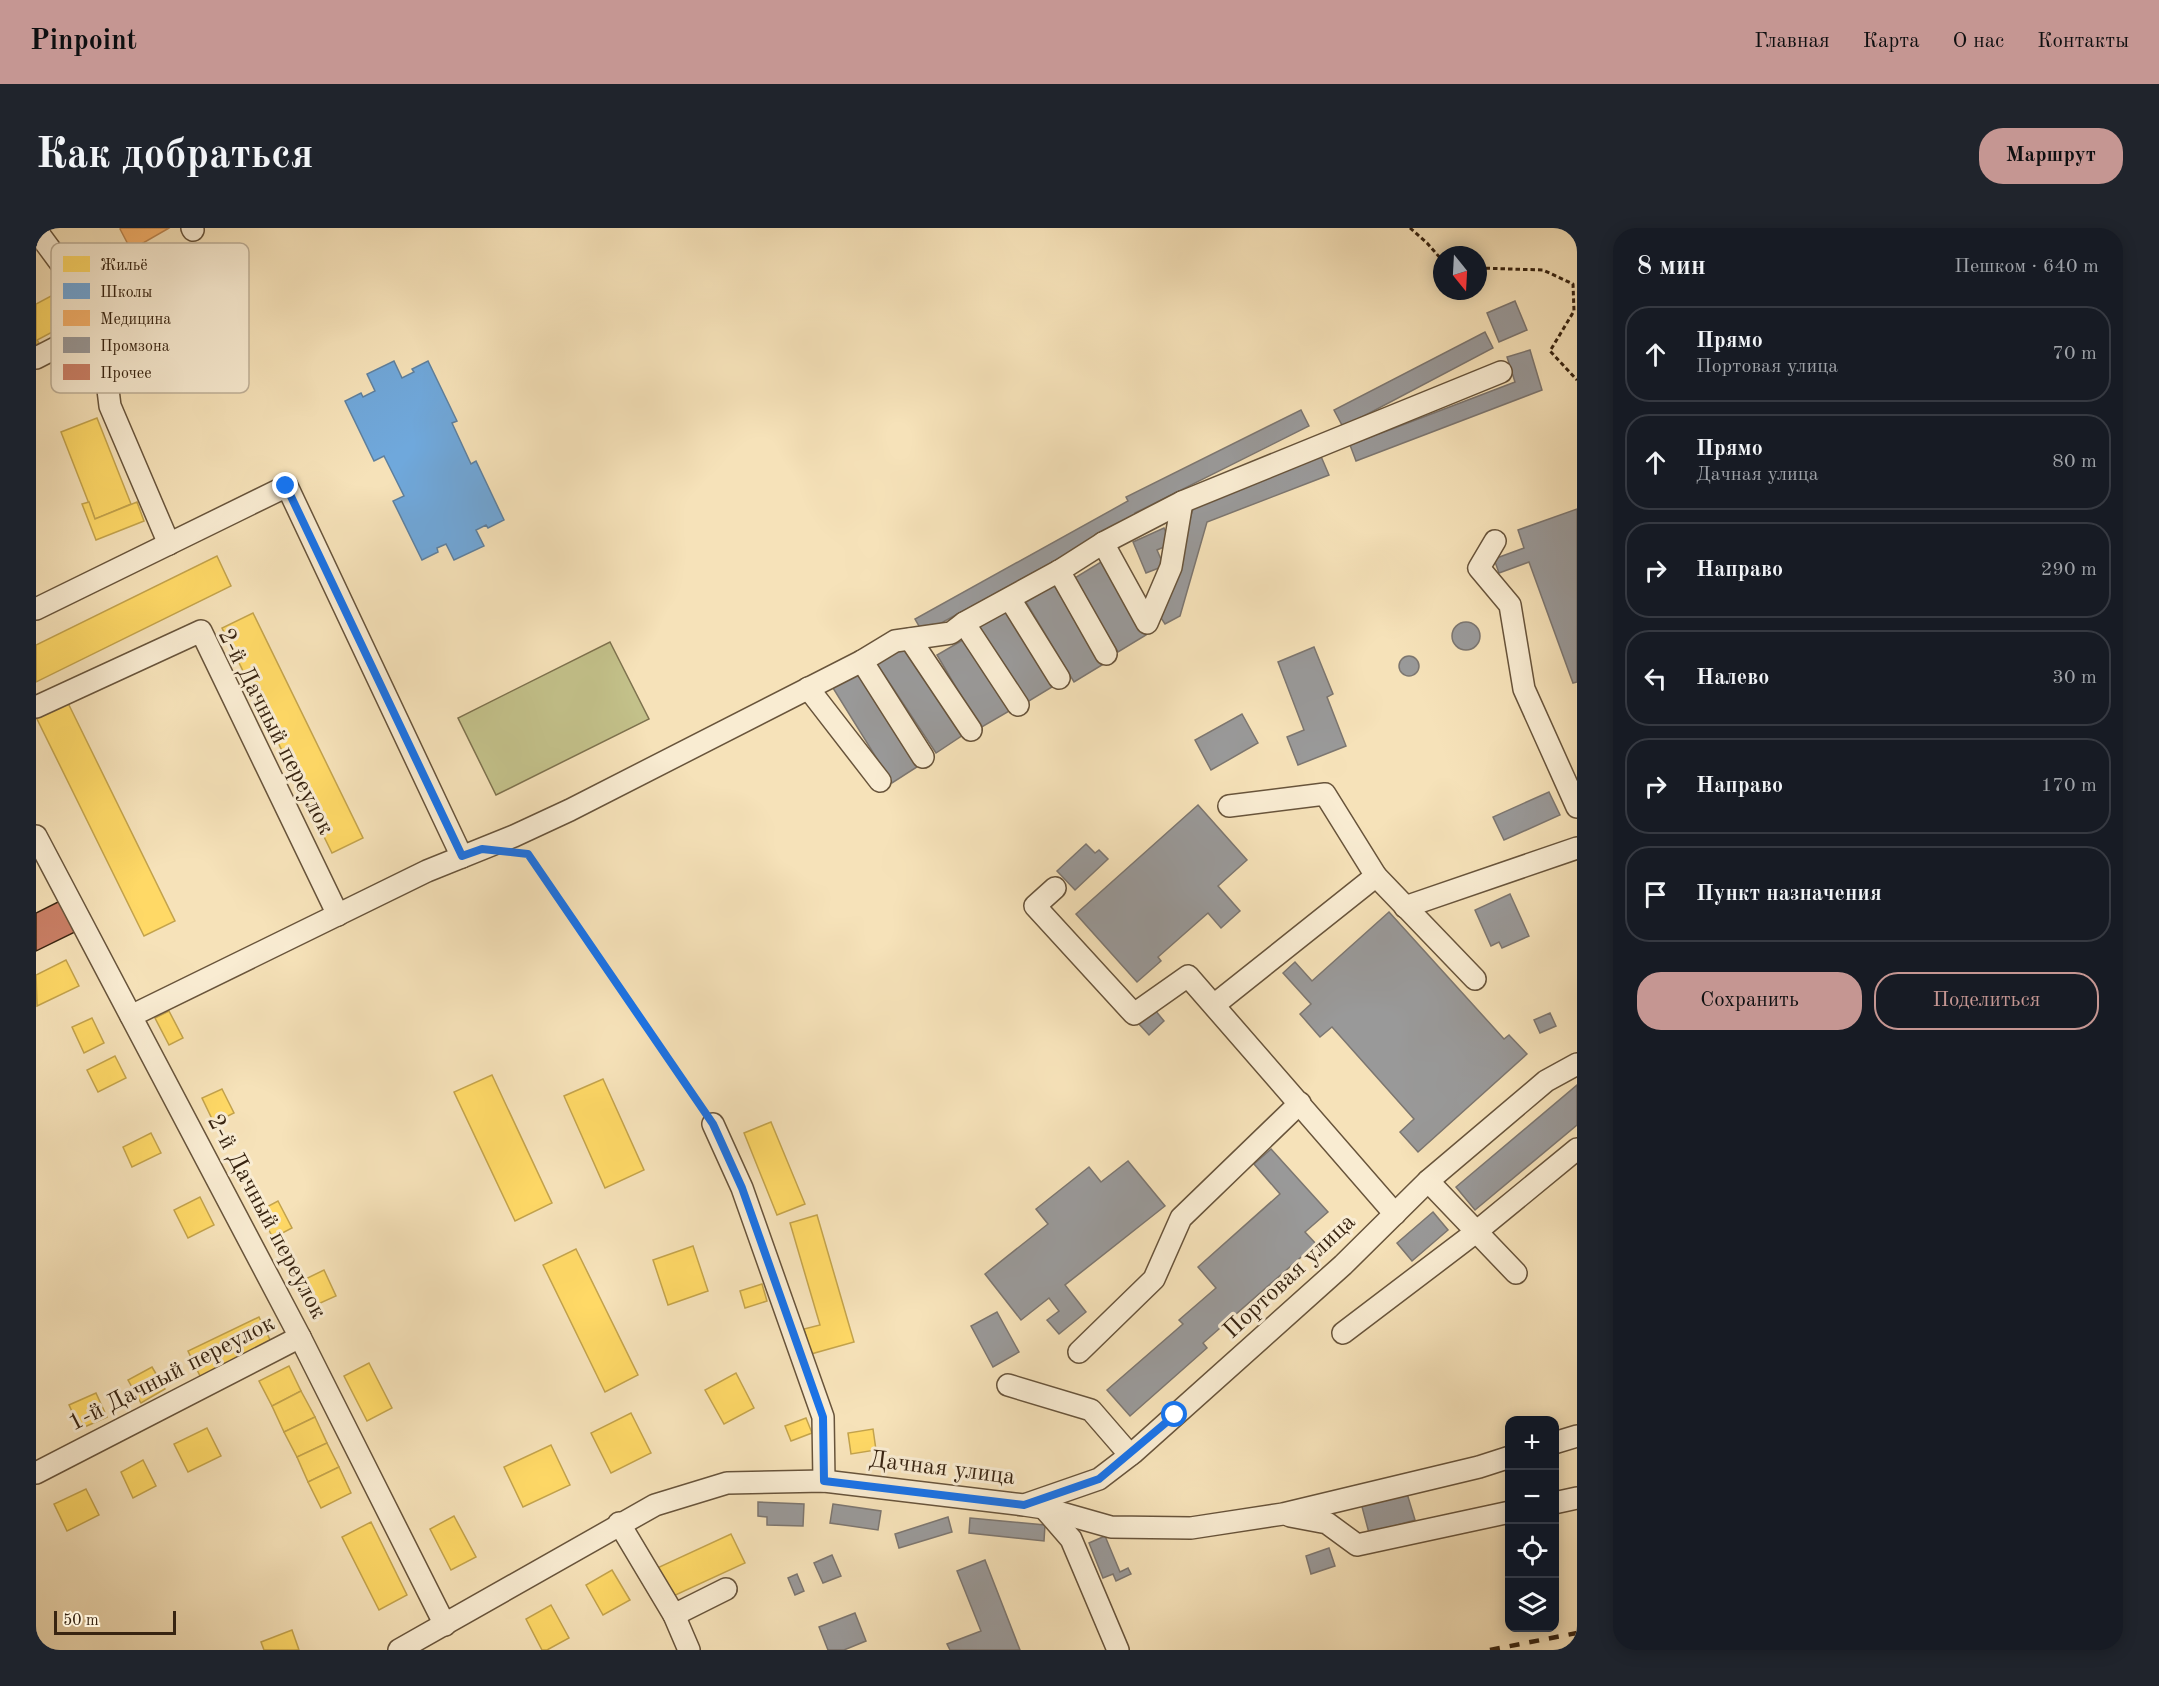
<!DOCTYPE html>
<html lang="ru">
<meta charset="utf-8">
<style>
:root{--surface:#171b24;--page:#20242c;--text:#f1f3f6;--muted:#9ea1a6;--line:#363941;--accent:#c59692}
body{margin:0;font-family:"Old Standard TT",serif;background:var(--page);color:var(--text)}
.controls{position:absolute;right:18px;bottom:18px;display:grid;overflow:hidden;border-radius:12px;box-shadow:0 3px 15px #0003}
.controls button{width:54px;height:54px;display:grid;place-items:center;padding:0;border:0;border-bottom:2px solid var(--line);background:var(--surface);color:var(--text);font:30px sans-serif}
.compass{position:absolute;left:1397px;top:18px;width:54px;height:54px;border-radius:50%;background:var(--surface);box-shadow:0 3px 15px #0003;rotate:162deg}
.scale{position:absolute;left:18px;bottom:15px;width:122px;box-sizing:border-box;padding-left:6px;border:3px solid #382411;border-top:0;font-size:16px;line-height:21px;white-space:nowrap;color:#382411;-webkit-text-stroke:4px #f9ecd2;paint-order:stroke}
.stop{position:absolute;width:18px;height:18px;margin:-14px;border:4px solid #1a73e8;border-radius:50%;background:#fff}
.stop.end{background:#1a73e8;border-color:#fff;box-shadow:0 2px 6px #0008}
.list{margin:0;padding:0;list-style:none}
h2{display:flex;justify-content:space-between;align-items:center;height:78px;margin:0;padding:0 24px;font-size:26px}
h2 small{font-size:20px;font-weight:400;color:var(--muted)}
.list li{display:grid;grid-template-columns:39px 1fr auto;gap:18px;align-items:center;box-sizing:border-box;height:96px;margin:0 12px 12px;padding:0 12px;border:2px solid var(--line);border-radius:24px}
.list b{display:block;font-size:22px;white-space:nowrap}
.list p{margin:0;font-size:20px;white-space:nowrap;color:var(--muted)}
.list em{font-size:20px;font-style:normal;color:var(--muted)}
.actions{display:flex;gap:12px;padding:18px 24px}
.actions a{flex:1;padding:14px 0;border:2px solid var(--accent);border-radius:24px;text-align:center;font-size:21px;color:var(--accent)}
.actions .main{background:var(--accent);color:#111}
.icon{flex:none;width:33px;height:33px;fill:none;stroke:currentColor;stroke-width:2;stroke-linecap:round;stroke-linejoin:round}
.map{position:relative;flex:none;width:1541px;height:1422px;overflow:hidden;border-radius:24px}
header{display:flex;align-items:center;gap:36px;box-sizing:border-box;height:84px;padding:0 30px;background:var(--accent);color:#111}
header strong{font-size:28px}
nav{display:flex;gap:33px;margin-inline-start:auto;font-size:21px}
.intro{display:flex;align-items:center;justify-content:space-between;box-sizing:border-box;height:144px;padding:0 36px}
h1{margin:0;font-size:42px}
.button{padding:15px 27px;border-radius:24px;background:var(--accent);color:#111;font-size:21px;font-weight:700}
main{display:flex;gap:36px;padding:0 36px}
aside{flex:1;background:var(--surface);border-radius:24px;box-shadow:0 3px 15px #0003}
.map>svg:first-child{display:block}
.green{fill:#c3c18a;stroke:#7e724e;stroke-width:1.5}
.homes{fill:#ffd966;stroke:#c3a34c;stroke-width:1.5}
.schools{fill:#6fa8dc;stroke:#5e809f;stroke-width:1.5}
.health{fill:#f6b26b;stroke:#bd8750;stroke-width:1.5}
.industry{fill:#999;stroke:#7c7670;stroke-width:1.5}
.building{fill:#cb8067;stroke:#382411;stroke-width:1.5}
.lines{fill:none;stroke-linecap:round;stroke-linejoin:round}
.minor-casing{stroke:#68543b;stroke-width:24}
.path{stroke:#382411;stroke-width:3;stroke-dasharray:4.5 3;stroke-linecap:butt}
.minor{stroke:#f9ecd2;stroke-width:21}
.rail{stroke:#382411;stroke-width:4.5;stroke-dasharray:10 10;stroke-linecap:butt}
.route{stroke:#1a73e8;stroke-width:8}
.labels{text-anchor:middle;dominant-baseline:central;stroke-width:6;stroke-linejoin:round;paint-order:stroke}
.street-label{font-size:24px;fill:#382411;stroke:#f9ecd2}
.key{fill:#f9ecd2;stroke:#bfb098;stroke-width:1.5}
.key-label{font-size:16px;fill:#382411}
</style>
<header>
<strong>Pinpoint</strong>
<nav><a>Главная</a><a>Карта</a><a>О нас</a><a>Контакты</a></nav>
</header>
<div class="intro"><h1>Как добраться</h1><a class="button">Маршрут</a></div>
<main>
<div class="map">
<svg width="1541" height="1422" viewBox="0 0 1541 1422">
<rect width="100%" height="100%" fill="#f6e2b9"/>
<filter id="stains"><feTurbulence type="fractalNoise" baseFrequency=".00333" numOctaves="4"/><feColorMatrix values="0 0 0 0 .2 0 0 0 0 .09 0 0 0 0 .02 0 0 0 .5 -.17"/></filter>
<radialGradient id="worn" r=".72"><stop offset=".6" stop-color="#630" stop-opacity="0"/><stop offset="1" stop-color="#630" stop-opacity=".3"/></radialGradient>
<path class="green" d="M574 414 613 491 460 567 422 490Z"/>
<g class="homes">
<path d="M30 60 49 97 25 111 20 102 1 112 3 115 0 116V76Z"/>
<path d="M61 190 95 276 59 291 25 204Z"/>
<path d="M53 274 59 291 101 274 108 293 60 312 46 276Z"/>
<path d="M181 328 195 358 0 454V417Z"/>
<path d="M217 385 327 610 296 625 186 400Z"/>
<path d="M31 473 139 693 108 708 0 489Z"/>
<path d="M30 732 43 758 1 778 0 747Z"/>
<path d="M133 783 147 810 133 817 119 790Z"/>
<path d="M56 790 68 815 48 825 36 799Z"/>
<path d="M79 828 90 850 62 864 51 842Z"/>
<path d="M456 847 516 975 479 993 418 864Z"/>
<path d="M567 851 608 942 569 960 528 868Z"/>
<path d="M186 861 198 885 178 895 166 870Z"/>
<path d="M735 894 769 976 741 987 708 905Z"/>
<path d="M115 905 125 925 96 939 87 919Z"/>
<path d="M164 969 178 997 152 1010 138 982Z"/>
<path d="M242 973 256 1000 237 1010 223 983Z"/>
<path d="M781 987 818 1114 775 1126 768 1101 784 1097 754 995Z"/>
<path d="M657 1018 672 1063 632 1077 617 1032Z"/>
<path d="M540 1021 602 1147 569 1164 507 1037Z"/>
<path d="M288 1042 300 1068 271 1081 259 1056Z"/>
<path d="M726 1056 731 1073 709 1080 704 1063Z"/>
<path d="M223 1089 236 1116 165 1150 152 1123Z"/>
<path d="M333 1135 356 1180 331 1193 308 1148Z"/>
<path d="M253 1138 265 1163 236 1178 223 1153Z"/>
<path d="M116 1139 129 1161 105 1175 92 1152Z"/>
<path d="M700 1145 718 1180 688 1196 669 1162Z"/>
<path d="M265 1163 279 1189 248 1204 236 1178Z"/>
<path d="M60 1165 71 1189 44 1201 33 1177Z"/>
<path d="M595 1185 615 1225 575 1245 555 1205Z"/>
<path d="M279 1189 291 1215 261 1229 248 1204Z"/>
<path d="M770 1190 776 1205 755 1213 749 1198Z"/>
<path d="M171 1200 185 1228 152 1244 138 1216Z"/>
<path d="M837 1201 840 1222 815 1226 812 1205Z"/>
<path d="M291 1215 303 1239 272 1254 261 1229Z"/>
<path d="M515 1217 534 1257 487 1279 468 1239Z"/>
<path d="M107 1232 120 1258 97 1270 85 1244Z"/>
<path d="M303 1239 315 1265 285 1280 272 1254Z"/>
<path d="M50 1261 63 1287 31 1303 18 1276Z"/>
<path d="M418 1288 440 1329 415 1342 394 1301Z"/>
<path d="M335 1294 371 1367 343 1382 306 1309Z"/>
<path d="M695 1306 709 1335 633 1370 619 1341Z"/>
<path d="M576 1342 594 1372 567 1387 550 1357Z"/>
<path d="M515 1377 533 1410 511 1422H506L490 1391Z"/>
<path d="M256 1402 263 1422H228L225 1414Z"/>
</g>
<path class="schools" d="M358 133 366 150 378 144 376 141 392 133 421 193 416 195 435 236 440 233 468 292 452 300 450 297 440 302 448 318 418 332 410 316 401 320 402 324 386 332 357 273 368 268 348 228 338 233 309 173 325 165 327 169 339 163 331 146Z"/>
<path class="health" d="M133 0 95 22 84 1 85 0Z"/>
<g class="industry">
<path d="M1479 73 1491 102 1463 114 1451 85Z"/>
<path d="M1449 104 1457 120 1307 199 1298 182Z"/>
<path d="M1494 122 1506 162 1320 233 1314 217 1479 154 1471 129Z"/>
<path d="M1265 182 1273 198 1099 285 1100 288 887 405 879 391 1092 273 1090 269Z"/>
<path d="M1284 226 1293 247 1171 294 1144 388 1129 396 1125 390 1159 274Z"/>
<path d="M1541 281V454L1537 455 1493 334 1463 345 1458 331 1488 320 1482 302Z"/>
<path d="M1128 300 1135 316 1121 322 1128 338 1110 345 1097 314Z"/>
<path d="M1065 334 1110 407 1082 424 1037 351Z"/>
<path d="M1018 357 1066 437 1038 454 990 374Z"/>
<path d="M971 380 1016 459 988 476 942 396Z"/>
<circle cx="1430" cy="408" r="14"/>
<path d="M932 409 975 482 944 500 901 427Z"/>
<path d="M868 418 927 507 900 525 841 436Z"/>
<path d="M1278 419 1297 466 1291 469 1310 518 1262 537 1251 509 1268 502 1242 434Z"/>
<circle cx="1373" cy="438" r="10"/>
<path d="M825 443 884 537 856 555 797 460Z"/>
<path d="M1206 486 1222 515 1175 542 1159 512Z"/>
<path d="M1513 564 1524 587 1468 612 1457 589Z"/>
<path d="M1162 577 1211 632 1182 658 1204 683 1185 700 1172 685 1122 729 1125 733 1101 754 1040 686Z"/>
<path d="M1050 616 1059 625 1063 622 1072 631 1039 662 1021 643Z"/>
<path d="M1474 666 1493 708 1466 720 1463 714 1455 718 1439 682Z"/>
<path d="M1353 684 1468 811 1473 807 1491 826 1382 924 1364 904 1378 891 1296 799 1284 809 1264 786 1275 776 1247 745 1259 734 1276 753Z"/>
<path d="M1119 782 1128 793 1113 807 1103 796Z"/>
<path d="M1514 785 1520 798 1504 805 1498 792Z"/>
<path d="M1541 857V897L1439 982 1420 959Z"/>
<path d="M1235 921 1292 984 1269 1004 1280 1016 1167 1115 1171 1120 1094 1188 1071 1162 1147 1096 1143 1092 1180 1060 1162 1039 1244 966 1218 936Z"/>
<path d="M1092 933 1129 978 1029 1057 1050 1084 1023 1106 1011 1092 1023 1083 1013 1070 985 1092 949 1046 1012 996 1000 981 1053 939 1065 954Z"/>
<path d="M1397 984 1412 1002 1376 1033 1361 1015Z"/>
<path d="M961 1084 983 1124 957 1139 935 1098Z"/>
<path d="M1370 1262 1379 1292 1333 1305 1325 1275Z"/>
<path d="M722 1274 768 1276 767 1298 731 1297V1289L722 1288Z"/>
<path d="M797 1276 845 1283 842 1302 794 1295Z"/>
<path d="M912 1289 916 1304 863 1320 859 1306Z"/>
<path d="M934 1290 1009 1297 1008 1313 933 1305Z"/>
<path d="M1069 1308 1084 1344 1092 1340 1095 1346 1080 1353 1077 1346 1067 1350 1053 1315Z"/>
<path d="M1293 1320 1299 1338 1275 1346 1270 1328Z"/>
<path d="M796 1327 805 1348 787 1355 778 1335Z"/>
<path d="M949 1332 984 1422H914L911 1416 945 1403 921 1343Z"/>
<path d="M761 1346 768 1363 759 1367 752 1350Z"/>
<path d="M819 1385 830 1413 808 1422H792L783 1399Z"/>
</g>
<path class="building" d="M24 673 39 704 0 723V685Z"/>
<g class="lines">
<g class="minor-casing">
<g id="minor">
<path d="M156 0 157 2"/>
<path d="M0 2 48 67 64 97 74 178 133 316"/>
<path d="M0 130 64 97"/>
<path d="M1459 313 1443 340 1474 377 1488 461 1541 579"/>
<path d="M1067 315 1111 395 1135 339 1146 274"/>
<path d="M1023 343 1070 426"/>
<path d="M974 371 1023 450"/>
<path d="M0 381 251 258 426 629"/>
<path d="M928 395 982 477"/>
<path d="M874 411 935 502"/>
<path d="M826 433 887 529"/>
<path d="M772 460 844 553"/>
<path d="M0 479 165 403 302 687"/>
<path d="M1193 578 1289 566 1340 648"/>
<path d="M0 608 264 1109 409 1397"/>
<path d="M1019 660 999 678 1098 786 1152 748 1359 986"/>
<path d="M1369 679 1541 620"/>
<path d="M1178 777 1340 648 1439 751"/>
<path d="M95 788 391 643 478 608 534 582 826 433 859 413 915 405 928 395 1023 343 1067 315 1146 274 1465 144"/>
<path d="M677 896 706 960 787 1189 788 1253"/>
<path d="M1392 953 1480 1045"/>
<path d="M1307 1105 1440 1004 1541 921"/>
<path d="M1043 1124 1118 1051 1145 990 1264 875"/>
<path d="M972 1157 1055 1182 1094 1227"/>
<path d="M1518 1215 1541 1208"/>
<path d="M0 1245 264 1109"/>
<path d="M1518 1275 1541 1270"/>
<path d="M991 1276 1063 1251 1097 1225 1307 1037 1392 953 1510 853 1541 836"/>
<path d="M1008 1280 1035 1311 1082 1422"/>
<path d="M1254 1288 1291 1295 1321 1317 1474 1284"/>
<path d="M583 1295 638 1387 653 1422"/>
<path d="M638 1387 690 1361"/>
<path d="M363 1422 619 1277 691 1255 788 1253 988 1277 1008 1280 1075 1299 1155 1300 1247 1286 1443 1239 1474 1229"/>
</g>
</g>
<g class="path">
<path d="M1374 0 1391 15 1406 32"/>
<path d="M1442 40 1507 42 1537 56 1538 83 1514 123 1541 152"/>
<path d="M485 625 491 626 667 882"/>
</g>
<use href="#minor" class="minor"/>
<path class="rail" d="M1454 1422 1541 1405"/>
</g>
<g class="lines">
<path class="route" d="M250 258 426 628 446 621 492 626 677 896 706 960 787 1189 788 1253 988 1277 1063 1251 1139 1187"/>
</g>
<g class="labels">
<g class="street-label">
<text transform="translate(239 504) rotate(63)">2-й Дачный переулок</text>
<text transform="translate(230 989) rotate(62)">2-й Дачный переулок</text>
<text transform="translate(1254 1049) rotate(-43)">Портовая улица</text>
<text transform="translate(136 1146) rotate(-27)">1-й Дачный переулок</text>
<text transform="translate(906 1241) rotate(7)">Дачная улица</text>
</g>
</g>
<rect x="15" y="15" width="198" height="150" rx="9" class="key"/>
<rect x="27" y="28" width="27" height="16" fill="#ffd966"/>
<rect x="27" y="55" width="27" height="16" fill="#6fa8dc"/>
<rect x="27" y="82" width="27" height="16" fill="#f6b26b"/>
<rect x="27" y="109" width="27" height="16" fill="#999"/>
<rect x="27" y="136" width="27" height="16" fill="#cb8067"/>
<g class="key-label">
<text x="64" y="42">Жильё</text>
<text x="64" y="69">Школы</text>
<text x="64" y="96">Медицина</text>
<text x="64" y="123">Промзона</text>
<text x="64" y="150">Прочее</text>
</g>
<rect width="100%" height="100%" filter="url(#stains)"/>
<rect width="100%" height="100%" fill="url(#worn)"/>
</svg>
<div class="controls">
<button>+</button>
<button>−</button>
<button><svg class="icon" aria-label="locate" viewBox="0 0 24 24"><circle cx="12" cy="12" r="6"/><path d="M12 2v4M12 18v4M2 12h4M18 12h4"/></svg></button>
<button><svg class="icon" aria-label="layers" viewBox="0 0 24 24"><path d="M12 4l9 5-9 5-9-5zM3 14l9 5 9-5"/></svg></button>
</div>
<svg class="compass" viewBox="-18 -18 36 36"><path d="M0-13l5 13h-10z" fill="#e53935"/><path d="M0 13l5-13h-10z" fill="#9ea1a6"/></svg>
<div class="scale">50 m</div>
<div class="stop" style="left:1139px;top:1187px"></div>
<div class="stop end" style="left:250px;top:258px"></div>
</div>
<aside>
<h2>8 мин<small>Пешком · 640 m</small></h2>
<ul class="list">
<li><svg class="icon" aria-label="ahead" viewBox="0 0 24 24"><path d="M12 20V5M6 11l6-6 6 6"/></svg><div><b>Прямо</b><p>Портовая улица</p></div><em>70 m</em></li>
<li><svg class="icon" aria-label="ahead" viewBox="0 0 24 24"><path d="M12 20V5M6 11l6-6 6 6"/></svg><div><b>Прямо</b><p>Дачная улица</p></div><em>80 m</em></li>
<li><svg class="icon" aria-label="right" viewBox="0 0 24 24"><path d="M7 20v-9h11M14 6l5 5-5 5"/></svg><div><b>Направо</b></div><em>290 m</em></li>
<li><svg class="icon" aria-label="left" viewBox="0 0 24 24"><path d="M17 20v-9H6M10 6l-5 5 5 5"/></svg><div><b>Налево</b></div><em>30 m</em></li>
<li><svg class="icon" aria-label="right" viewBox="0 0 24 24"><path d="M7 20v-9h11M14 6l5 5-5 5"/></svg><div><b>Направо</b></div><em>170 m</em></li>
<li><svg class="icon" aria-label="arrive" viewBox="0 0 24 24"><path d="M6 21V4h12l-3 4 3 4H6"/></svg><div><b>Пункт назначения</b></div></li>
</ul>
<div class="actions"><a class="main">Сохранить</a><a>Поделиться</a></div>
</aside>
</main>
